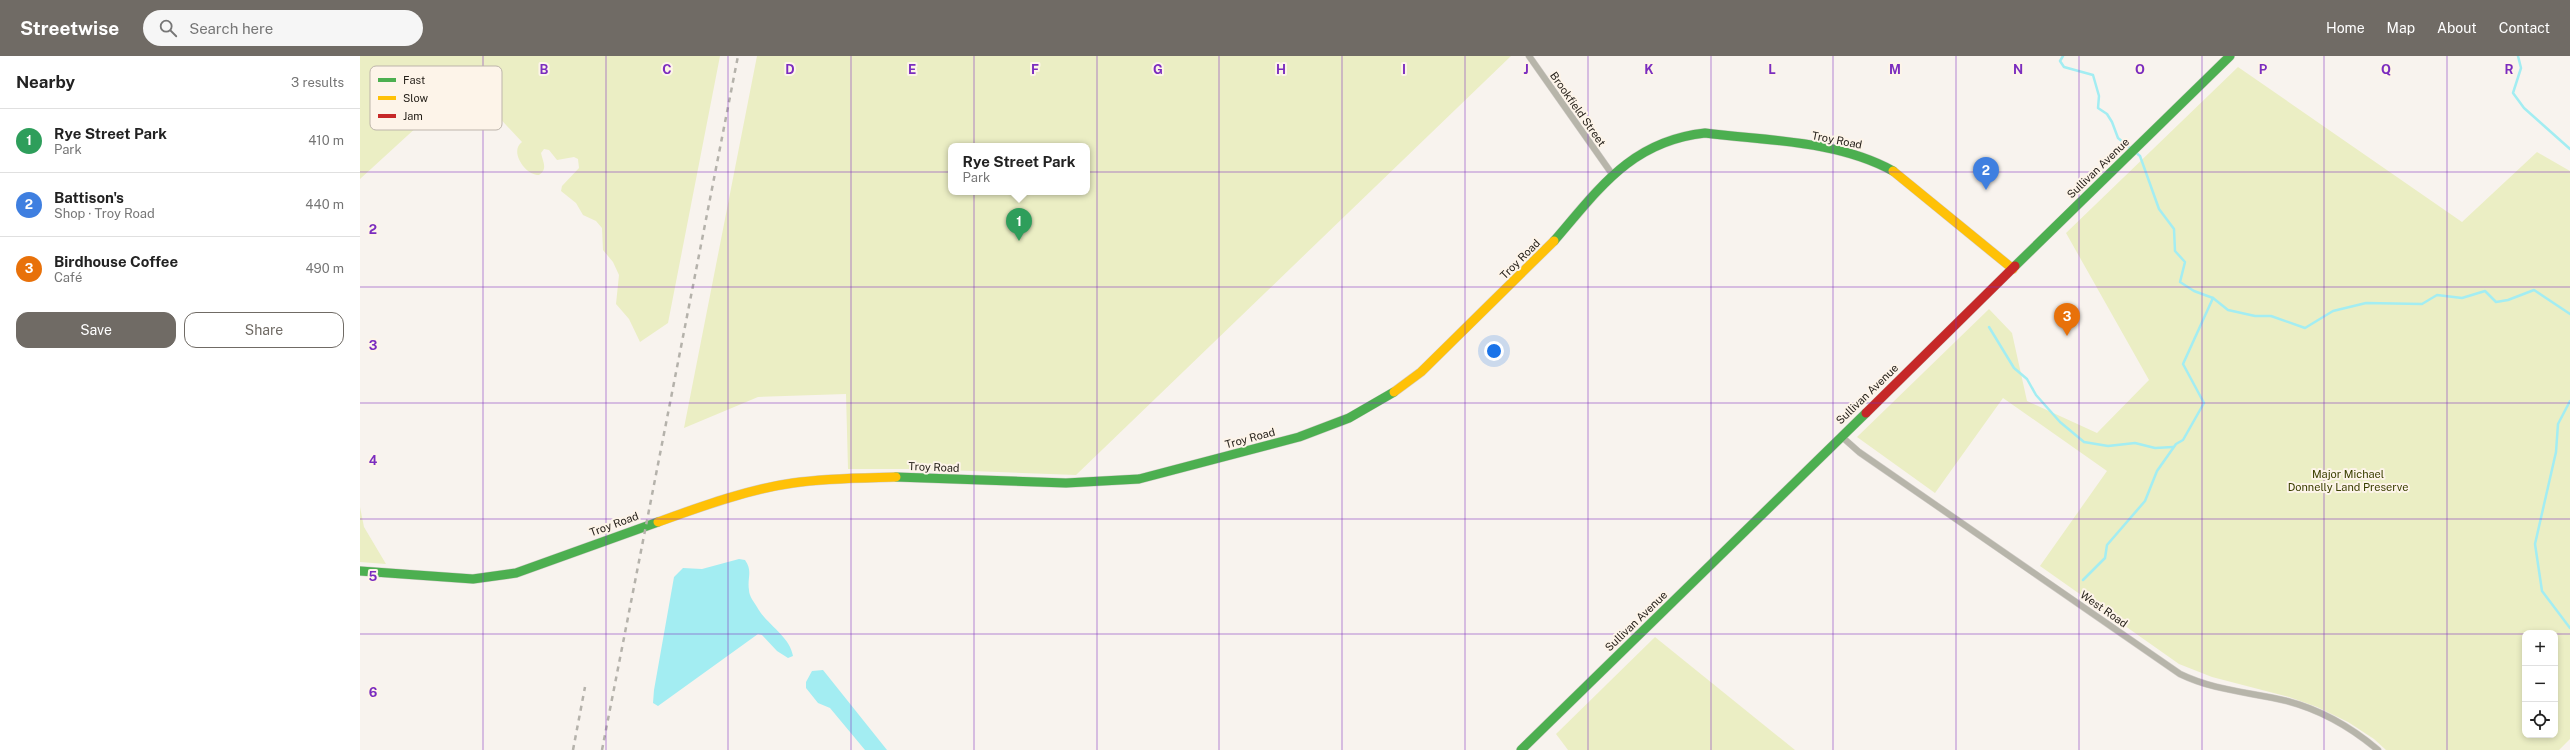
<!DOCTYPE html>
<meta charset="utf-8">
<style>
:root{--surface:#fff;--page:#f6f6f6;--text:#222;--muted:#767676;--line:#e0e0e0;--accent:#706b65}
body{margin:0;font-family:"Public Sans",sans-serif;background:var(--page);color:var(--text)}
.controls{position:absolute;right:12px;bottom:12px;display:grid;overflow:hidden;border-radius:8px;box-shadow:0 2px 6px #0003}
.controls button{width:36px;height:36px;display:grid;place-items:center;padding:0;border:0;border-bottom:1px solid var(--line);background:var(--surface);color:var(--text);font:20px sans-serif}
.you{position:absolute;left:1134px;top:295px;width:14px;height:14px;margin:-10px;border:3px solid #fff;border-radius:50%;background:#1a73e8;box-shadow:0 0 0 6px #1a73e833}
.badge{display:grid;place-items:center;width:26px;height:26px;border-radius:50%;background:var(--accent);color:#fff;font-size:13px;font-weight:700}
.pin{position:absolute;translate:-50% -33px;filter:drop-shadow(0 1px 2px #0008)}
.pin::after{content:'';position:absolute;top:21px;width:14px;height:12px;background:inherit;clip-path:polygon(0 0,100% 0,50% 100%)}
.popup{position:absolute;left:588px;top:87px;width:142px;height:52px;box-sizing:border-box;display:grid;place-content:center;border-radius:8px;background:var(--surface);filter:drop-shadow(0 1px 3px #0005);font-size:13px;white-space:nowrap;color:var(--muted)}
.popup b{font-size:15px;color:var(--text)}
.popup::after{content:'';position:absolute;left:50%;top:100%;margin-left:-8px;border:8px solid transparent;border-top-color:var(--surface)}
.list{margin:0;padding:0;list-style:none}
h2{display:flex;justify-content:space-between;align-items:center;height:52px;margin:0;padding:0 16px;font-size:17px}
h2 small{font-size:13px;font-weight:400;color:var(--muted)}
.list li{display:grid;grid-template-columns:26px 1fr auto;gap:12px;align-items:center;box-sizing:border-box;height:64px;padding:0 16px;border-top:1px solid var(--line)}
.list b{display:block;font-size:15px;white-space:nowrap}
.list p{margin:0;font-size:13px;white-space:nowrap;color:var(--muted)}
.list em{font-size:13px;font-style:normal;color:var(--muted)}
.actions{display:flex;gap:8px;padding:12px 16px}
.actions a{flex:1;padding:9px 0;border:1px solid var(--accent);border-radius:12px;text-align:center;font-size:14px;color:var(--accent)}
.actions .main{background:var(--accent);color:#fff}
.icon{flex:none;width:22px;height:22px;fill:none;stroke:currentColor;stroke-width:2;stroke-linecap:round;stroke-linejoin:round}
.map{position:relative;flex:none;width:2210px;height:694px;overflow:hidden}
header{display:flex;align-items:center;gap:24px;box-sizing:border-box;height:56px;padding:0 20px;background:var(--accent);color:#fff}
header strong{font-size:19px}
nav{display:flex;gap:22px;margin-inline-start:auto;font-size:14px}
.search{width:280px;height:36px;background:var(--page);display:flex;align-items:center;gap:10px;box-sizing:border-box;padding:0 14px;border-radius:22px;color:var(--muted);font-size:15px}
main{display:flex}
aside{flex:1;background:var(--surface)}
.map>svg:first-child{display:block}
.green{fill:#ebeec4;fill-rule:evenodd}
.water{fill:#a3edf2}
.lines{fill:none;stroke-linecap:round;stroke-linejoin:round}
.stream{stroke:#a3edf2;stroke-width:2.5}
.street-casing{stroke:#d2cdc9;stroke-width:7}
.fast-casing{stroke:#d2cdc9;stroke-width:10}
.slow-casing{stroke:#d2cdc9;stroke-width:10}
.jam-casing{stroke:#d2cdc9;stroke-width:10}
.street{stroke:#b7b5aa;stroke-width:6}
.fast{stroke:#4caf50;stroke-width:9}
.slow{stroke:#ffc107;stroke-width:9}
.jam{stroke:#c62828;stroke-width:9}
.rail{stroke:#b5b2ab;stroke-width:2.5;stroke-dasharray:5 5;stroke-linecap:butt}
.grid{fill:none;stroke:#7b2cbf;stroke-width:1;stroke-opacity:0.55}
.labels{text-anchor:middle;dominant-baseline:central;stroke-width:4;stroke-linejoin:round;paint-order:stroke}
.street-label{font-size:11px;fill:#27221b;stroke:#fdf4e9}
.park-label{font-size:11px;fill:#3a3e00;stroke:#fdf4e9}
.key{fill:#fdf4e9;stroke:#bdb5ab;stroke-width:1}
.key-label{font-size:11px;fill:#27221b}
.grid-label{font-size:13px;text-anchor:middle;font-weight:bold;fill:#7b2cbf;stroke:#fdf4e9;stroke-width:4;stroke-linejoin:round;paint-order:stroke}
</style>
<header>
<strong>Streetwise</strong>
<div class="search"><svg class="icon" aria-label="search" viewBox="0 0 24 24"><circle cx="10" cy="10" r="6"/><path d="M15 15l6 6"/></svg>Search here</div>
<nav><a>Home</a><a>Map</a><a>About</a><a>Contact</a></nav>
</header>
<main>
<aside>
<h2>Nearby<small>3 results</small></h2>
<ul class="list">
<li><span class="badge" style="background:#2e9e5b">1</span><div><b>Rye Street Park</b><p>Park</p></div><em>410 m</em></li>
<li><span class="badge" style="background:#3f7fe0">2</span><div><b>Battison's</b><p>Shop · Troy Road</p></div><em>440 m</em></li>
<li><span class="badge" style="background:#e8710a">3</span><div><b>Birdhouse Coffee</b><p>Café</p></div><em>490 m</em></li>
</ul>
<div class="actions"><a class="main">Save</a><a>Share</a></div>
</aside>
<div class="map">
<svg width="2210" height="694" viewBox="0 0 2210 694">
<rect width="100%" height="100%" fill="#f8f3ee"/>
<g class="green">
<path d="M0 0H360L308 267 280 286 269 263 256 248 259 219 253 206 243 194 242 172 236 165 223 159 216 147 201 135 202 130 219 112 218 103 214 101 197 104 189 94 184 93 181 97C183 106 188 113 179 119 165 119 149 95 162 86L106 26 0 123Z"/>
<path d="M397 0H1151L716 419 558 413H488L486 338 398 341 324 372ZM591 90H727V136H591Z"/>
<path d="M1878 11 2102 166 2177 96 2210 115V683L2199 694H2026L2014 683 1988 666 1957 651 1929 641 1852 621 1819 608 1680 510 1747 415 1643 342 1575 437 1497 381 1629 253 1652 277 1667 345 1737 377 1789 324 1706 177ZM2165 577H2195V679H2165Z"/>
<path d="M0 451 4 471 26 508 0 506Z"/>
<path d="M1295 581 1435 694H1208L1196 678Z"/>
</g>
<g class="water">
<path d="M379 503 385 504C393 515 387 522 389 534 389 540 394 546 397 551 406 568 430 580 433 600L428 602 417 595 402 579 398 578 298 650 293 647 294 634 314 521 323 512 342 513Z"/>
<path d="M463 614 527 694H505L470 652 458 647 446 632V626L452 615Z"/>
</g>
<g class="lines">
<g class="stream">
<path d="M1703 0 1700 5 1704 11 1733 19 1739 40 1738 52 1747 58 1752 66 1758 82 1780 100 1799 153 1814 173 1815 195 1825 206 1820 226 1834 235 1853 242 1868 254 1895 260H1911L1945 272 1973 255 2006 247 2062 248 2077 239 2102 242 2125 235 2136 246 2148 244 2174 234 2210 258"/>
<path d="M2158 0 2161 12 2153 37 2164 52 2210 93"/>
<path d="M1629 271 1654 312 1667 323 1676 339 1700 366 1724 386 1748 390 1775 387 1795 392 1813 391"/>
<path d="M2210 345 2198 368 2196 396 2175 488 2182 535 2210 572"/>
<path d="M1723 524 1745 502 1747 489 1785 445 1797 415 1816 388 1823 384 1844 347 1823 308 1853 242"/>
</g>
<g class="street-casing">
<g id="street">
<path d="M1169 0 1252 118"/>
<path d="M1481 380 1499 396 1820 618C1855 635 1890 636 1927 645 1961 654 1992 672 2018 694"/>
</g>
</g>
<g class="fast-casing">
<g id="fast">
<path d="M1194 185C1239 133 1271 85 1345 77 1407 85 1477 84 1533 115"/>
<path d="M1655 210 1870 0"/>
<path d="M536 421 706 427 779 423 939 381 989 362 1034 336"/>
<path d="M0 515 113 523 156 517 298 466"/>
<path d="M1161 694 1506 357"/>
</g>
</g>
<g class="slow-casing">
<g id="slow">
<path d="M1533 115 1653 213"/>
<path d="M1034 336 1061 316 1194 185"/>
<path d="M298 466C340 451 389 433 433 427 467 422 501 422 536 421"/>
</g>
</g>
<g class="jam-casing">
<path id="jam" d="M1506 357 1655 210"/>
</g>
<use href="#street" class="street"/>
<use href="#fast" class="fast"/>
<use href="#slow" class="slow"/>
<use href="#jam" class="jam"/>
<g class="rail">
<path d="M213 694 225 631"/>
<path d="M242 694 378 0"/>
</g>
</g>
<path class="grid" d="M123 0V694M246 0V694M368 0V694M491 0V694M614 0V694M737 0V694M859 0V694M982 0V694M1105 0V694M1228 0V694M1351 0V694M1473 0V694M1596 0V694M1719 0V694M1842 0V694M1964 0V694M2087 0V694M0 116H2210M0 231H2210M0 347H2210M0 463H2210M0 578H2165M2195 578H2210"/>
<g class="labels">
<g class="street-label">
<text transform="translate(1218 53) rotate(55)">Brookfield Street</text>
<text transform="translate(1477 84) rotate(11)">Troy Road</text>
<text transform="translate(1738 112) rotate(-44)">Sullivan Avenue</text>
<text transform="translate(1160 203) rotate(-45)">Troy Road</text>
<text transform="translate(1507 338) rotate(-44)">Sullivan Avenue</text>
<text transform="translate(890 382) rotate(-15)">Troy Road</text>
<text transform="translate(574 411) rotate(2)">Troy Road</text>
<text transform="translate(254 468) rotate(-20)">Troy Road</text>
<text transform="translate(1744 553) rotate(35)">West Road</text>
<text transform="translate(1276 565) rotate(-44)">Sullivan Avenue</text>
</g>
<g class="park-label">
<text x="1988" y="418">Major Michael<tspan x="1988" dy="13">Donnelly Land Preserve</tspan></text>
</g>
</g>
<rect x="10" y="10" width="132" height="64" rx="6" class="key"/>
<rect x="18" y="22" width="18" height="4" fill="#4caf50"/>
<rect x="18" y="40" width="18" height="4" fill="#ffc107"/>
<rect x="18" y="58" width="18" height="4" fill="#c62828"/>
<g class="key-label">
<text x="43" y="28">Fast</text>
<text x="43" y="46">Slow</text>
<text x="43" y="64">Jam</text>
</g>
<g class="grid-label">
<text x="184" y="18">B</text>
<text x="307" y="18">C</text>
<text x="430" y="18">D</text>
<text x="552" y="18">E</text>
<text x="675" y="18">F</text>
<text x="798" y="18">G</text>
<text x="921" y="18">H</text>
<text x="1044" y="18">I</text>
<text x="1166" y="18">J</text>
<text x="1289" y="18">K</text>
<text x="1412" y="18">L</text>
<text x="1535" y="18">M</text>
<text x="1658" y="18">N</text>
<text x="1780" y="18">O</text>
<text x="1903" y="18">P</text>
<text x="2026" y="18">Q</text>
<text x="2149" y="18">R</text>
<text x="13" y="178">2</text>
<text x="13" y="294">3</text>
<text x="13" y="409">4</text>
<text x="13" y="525">5</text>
<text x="13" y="641">6</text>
</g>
</svg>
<div class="controls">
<button>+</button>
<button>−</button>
<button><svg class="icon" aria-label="locate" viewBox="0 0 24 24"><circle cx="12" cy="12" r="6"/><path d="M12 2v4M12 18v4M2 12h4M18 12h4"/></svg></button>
</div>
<div class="you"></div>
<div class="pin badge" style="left:659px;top:185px;background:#2e9e5b">1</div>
<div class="popup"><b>Rye Street Park</b>Park</div>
<div class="pin badge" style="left:1626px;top:134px;background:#3f7fe0">2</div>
<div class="pin badge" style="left:1707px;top:280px;background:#e8710a">3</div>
</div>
</main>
